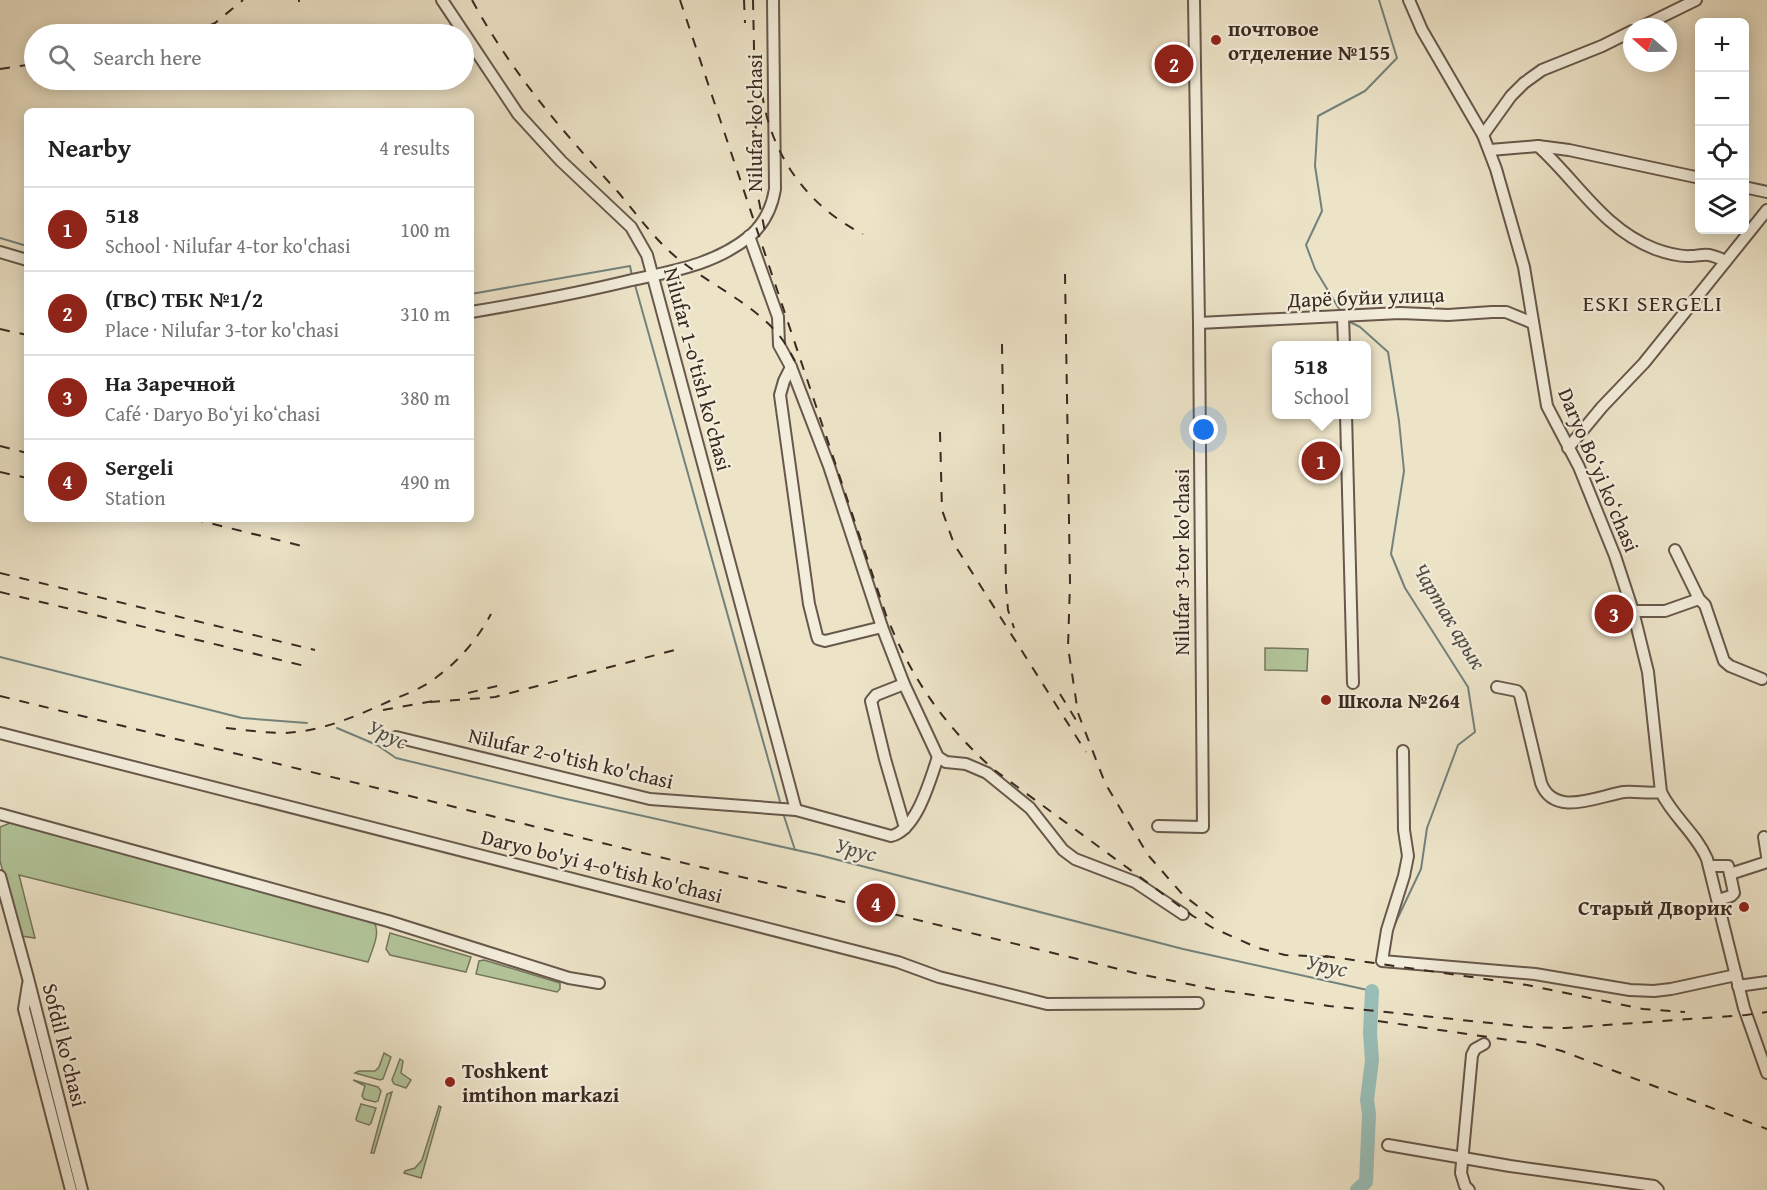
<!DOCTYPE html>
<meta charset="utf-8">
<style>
:root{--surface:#fff;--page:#f6f6f6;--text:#222;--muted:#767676;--line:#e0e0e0;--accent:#8f2418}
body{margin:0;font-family:"Gentium Book Plus",serif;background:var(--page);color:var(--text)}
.controls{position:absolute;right:18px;top:18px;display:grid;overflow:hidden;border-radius:9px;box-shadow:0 3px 15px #0003}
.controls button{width:54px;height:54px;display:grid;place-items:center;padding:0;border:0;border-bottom:2px solid var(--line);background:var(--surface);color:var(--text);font:30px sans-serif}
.compass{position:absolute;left:1623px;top:18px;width:54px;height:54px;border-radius:50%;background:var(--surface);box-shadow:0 3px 15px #0003;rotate:290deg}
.you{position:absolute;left:1204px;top:430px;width:21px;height:21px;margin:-15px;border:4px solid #fff;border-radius:50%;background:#1a73e8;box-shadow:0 0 0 9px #1a73e833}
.badge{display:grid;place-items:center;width:39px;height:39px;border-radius:50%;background:var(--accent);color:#fff;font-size:20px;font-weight:700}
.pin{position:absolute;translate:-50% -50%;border:3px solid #fff;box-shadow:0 2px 6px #0006}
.popup{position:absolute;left:1272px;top:341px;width:99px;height:78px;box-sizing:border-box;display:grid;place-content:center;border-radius:9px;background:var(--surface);filter:drop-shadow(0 2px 4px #0005);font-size:20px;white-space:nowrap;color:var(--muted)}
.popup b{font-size:22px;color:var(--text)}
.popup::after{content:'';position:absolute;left:50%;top:100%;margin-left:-12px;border:12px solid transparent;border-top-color:var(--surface)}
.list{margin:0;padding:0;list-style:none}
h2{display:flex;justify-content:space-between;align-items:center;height:78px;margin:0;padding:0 24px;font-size:26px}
h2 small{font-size:20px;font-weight:400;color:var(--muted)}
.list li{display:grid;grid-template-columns:39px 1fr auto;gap:18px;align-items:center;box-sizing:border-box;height:84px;padding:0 24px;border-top:2px solid var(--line)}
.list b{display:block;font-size:22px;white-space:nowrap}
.list p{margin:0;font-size:20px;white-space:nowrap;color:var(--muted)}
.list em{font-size:20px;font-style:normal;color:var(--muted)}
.icon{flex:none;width:33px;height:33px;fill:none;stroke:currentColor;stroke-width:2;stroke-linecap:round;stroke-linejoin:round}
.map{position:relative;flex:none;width:1767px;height:1190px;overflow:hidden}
.search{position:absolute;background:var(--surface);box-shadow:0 3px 15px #0003;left:24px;top:24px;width:450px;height:66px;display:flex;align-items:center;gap:15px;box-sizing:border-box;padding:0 21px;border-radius:33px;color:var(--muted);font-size:22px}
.panel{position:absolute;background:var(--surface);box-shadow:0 3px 15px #0003;left:24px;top:108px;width:450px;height:414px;border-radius:9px}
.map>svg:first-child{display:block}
.green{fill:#b3c59a;stroke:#76775e;stroke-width:1.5}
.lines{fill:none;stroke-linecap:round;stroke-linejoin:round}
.stream{stroke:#73827c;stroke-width:2}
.river{stroke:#99beb8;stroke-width:14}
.minor-casing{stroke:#67584b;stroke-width:14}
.minor{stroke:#f3eddb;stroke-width:10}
.rail{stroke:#3a2921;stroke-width:2;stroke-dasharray:10 10;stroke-linecap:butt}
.poi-dot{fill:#8f2418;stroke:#f3eddb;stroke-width:2}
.labels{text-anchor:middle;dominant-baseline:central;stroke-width:4.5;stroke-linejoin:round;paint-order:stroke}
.poi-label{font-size:21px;font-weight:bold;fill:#3a2921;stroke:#f3eddb;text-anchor:start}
.street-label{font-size:21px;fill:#3a2921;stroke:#f3eddb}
.neighbourhood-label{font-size:22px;letter-spacing:1.5px;fill:#3a2921;stroke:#f3eddb}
.water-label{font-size:22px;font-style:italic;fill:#524e47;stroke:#f3eddb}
</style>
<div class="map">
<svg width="1767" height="1190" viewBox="0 0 1767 1190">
<rect width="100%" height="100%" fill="#ede4c8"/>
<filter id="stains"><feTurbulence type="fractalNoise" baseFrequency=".00333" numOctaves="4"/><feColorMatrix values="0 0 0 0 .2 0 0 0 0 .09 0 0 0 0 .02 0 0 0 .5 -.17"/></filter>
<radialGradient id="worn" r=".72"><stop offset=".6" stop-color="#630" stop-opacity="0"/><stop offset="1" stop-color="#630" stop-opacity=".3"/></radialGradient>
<g class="green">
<path d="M1265 648 1308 649 1307 671 1265 670Z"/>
<path d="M10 823 374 922C381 933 372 950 368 962L19 875 35 938 21 936 0 861V827Z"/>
<path d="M390 933 471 957 466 972 390 955 386 949Z"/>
<path d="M484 960 560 983V989L557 992 476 974 479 961Z"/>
<path d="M384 1053 391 1057 383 1079 380 1080 355 1073 359 1071H375L379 1067Z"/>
<path d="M400 1059 403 1061 401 1073 411 1080 406 1088 394 1084 392 1080Z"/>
<path d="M353 1080 378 1087 381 1091 378 1101 375 1102 364 1099 362 1096 365 1086Z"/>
<path d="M392 1092 374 1153H371L387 1094Z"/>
<path d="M361 1104 376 1108 371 1123 369 1125 357 1121 356 1119Z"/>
<path d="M439 1106 441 1107 421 1178 404 1173 405 1171 415 1168 422 1160Z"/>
</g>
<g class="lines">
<g class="stream">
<path d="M0 238 27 246"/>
<path d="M635 285 781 805"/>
<path d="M471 294 630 266 632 276"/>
<path d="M1341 312 1315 269 1306 245 1322 211 1315 166 1318 116 1365 91 1397 58 1379 0"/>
<path d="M1348 321 1360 327 1388 352 1399 421 1404 471 1391 554 1405 588 1468 687 1475 732 1458 745 1427 828 1421 869 1393 928"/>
<path d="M0 657 242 718 307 723"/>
<path d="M337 728 377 745 396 758 562 798 819 855 1183 949 1372 991 1373 986"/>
<path d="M783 813 795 850"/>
</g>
<path class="river" d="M1357 1190 1366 1182 1369 1114 1367 1100 1372 1060 1370 1033 1372 991"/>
<g class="minor-casing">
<g id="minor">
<path d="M442 0 518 114 561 161 631 227 647 255 796 810"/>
<path d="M1409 0 1422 30 1483 135 1496 169 1524 267 1547 406 1579 467 1615 556 1633 611 1648 672 1661 792C1673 817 1696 833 1707 859L1744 1008 1767 1073"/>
<path d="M1641 27 1696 0"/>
<path d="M1483 135 1511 96 1524 83 1542 70 1602 46 1632 31"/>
<path d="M1538 146C1577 181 1603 229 1655 249 1666 253 1678 257 1691 256 1697 256 1703 254 1709 255 1715 256 1721 259 1726 261"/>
<path d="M1490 150 1538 146 1569 150 1700 178"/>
<path d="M1744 187 1767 192"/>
<path d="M749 236 778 317 779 345 791 367 829 466 882 627 904 684 938 757 946 762 966 764 987 773 1030 808 1063 850 1075 859 1135 882 1183 914"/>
<path d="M0 252 27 260"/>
<path d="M471 312C525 303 579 293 632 280 674 271 716 264 750 236 765 223 772 208 775 189L773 0"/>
<path d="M1343 316 1344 346"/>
<path d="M1199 323 1400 313 1448 315 1492 312H1506L1533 323"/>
<path d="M791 367 784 381 780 395 809 604 817 636 818 639 825 641 882 627"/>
<path d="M1346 414 1353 683"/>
<path d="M1568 448 1602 407 1644 363 1767 210"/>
<path d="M1675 550 1699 599 1705 605 1724 661 1730 666 1762 679"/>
<path d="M1633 611H1665L1699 599"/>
<path d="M904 684 876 695 871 701 885 759 905 828"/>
<path d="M1497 687 1517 691 1520 695 1541 783C1554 818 1598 796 1624 792 1637 791 1649 794 1661 792"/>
<path d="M0 733 734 920 898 962 939 977 1047 1004 1198 1003"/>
<path d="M396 737 650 799 796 810 891 836C917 830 930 780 938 757"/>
<path d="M1403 751 1404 830 1408 856 1404 876 1387 930 1382 961 1535 974 1630 990 1654 991 1671 989 1736 975"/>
<path d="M0 814 388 921 569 978 599 983"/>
<path d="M1158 826 1203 827 1199 323 1194 0"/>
<path d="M1764 837 1767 856"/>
<path d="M1709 866H1728L1730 874 1764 863 1767 860"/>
<path d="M0 876 28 978 82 1190"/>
<path d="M1718 900 1731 896 1734 893 1730 874"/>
<path d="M28 984 24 1009 71 1190"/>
<path d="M1738 986 1767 982"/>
<path d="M1388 1145 1510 1166 1654 1186 1658 1190"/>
<path d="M1469 1190 1465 1186 1461 1173 1472 1055 1475 1049 1484 1044"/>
</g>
</g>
<use href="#minor" class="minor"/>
<g class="rail">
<path d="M472 0C511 72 563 132 618 192 635 212 650 233 669 251 703 282 748 299 778 334 785 342 790 352 795 361"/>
<path d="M680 0 886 615C912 679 942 723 993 769L1193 916 1213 928 1258 948 1285 955 1333 957"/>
<path d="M744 0 745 23"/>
<path d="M753 0 757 191 766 237"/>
<path d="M299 2V0"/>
<path d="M191 34 215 23 243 0"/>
<path d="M0 69 34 64"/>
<path d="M762 93C771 155 807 206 863 234"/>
<path d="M1065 274 1070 582 1068 647 1078 713 1105 783 1148 855 1183 895 1220 923"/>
<path d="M0 329 27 335"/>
<path d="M1002 344 1006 587 1008 610 1014 628"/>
<path d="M940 432 942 510 954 544 1086 752"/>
<path d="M0 446 27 453"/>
<path d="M0 472 27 478"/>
<path d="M193 519 302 546"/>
<path d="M0 573 315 650"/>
<path d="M0 592 309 667"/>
<path d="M468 693 501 685"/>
<path d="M1060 694 1076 720"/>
<path d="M0 696 1139 974 1212 989 1329 1006 1528 1027 1565 1028 1746 1015 1767 1012"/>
<path d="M430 702 495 697 675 650"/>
<path d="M383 710 439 700"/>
<path d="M226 728C245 730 265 733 285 733 324 731 359 715 394 699 409 693 425 687 438 676 461 659 478 638 491 614"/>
<path d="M1325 956 1527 985 1643 1009 1685 1012"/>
<path d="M1378 1021 1536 1044 1562 1051 1767 1129"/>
</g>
</g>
<g class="poi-dot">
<circle cx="1216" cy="40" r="6"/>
<circle cx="1326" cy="700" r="6"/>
<circle cx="1744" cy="907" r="6"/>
<circle cx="450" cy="1082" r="6"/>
</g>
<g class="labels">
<g class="poi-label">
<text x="1228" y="28">почтовое<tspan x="1228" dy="24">отделение №155</tspan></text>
<text x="1338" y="700">Школа №264</text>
<text x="1732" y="907" text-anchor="end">Старый Дворик</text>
<text x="462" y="1070">Toshkent<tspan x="462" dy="24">imtihon markazi</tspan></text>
</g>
<g class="street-label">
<text transform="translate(754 123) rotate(-90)">Nilufar ko'chasi</text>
<text transform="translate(1366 297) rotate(-2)">Дарё буйи улица</text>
<text transform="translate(698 369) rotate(75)">Nilufar 1-o'tish ko'chasi</text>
<text transform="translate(1599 470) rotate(67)">Daryo Boʻyi koʻchasi</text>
<text transform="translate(1181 562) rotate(-90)">Nilufar 3-tor ko'chasi</text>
<text transform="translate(571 758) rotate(13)">Nilufar 2-o'tish ko'chasi</text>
<text transform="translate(602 866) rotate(14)">Daryo bo'yi 4-o'tish ko'chasi</text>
<text transform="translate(65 1045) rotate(76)">Sofdil ko'chasi</text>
</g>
<g class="neighbourhood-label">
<text x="1653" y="303">ESKI SERGELI</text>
</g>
<g class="water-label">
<text transform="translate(1450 616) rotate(59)">Чартак арык</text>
<text transform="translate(388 734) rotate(24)">Урус</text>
<text transform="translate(856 849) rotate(14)">Урус</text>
<text transform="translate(1327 965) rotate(12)">Урус</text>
</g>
</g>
<rect width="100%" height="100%" filter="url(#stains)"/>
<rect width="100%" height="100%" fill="url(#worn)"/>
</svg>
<div class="controls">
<button>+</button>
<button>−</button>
<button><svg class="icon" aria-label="locate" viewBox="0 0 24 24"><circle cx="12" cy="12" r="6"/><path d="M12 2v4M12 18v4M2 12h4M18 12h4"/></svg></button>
<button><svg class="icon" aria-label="layers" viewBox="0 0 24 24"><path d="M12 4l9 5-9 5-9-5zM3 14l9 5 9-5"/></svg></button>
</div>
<svg class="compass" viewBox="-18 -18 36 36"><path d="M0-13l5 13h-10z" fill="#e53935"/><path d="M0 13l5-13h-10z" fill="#767676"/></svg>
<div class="you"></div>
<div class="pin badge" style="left:1321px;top:461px">1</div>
<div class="popup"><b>518</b>School</div>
<div class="pin badge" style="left:1174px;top:64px">2</div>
<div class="pin badge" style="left:1614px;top:614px">3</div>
<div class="pin badge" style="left:876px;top:903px">4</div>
<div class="search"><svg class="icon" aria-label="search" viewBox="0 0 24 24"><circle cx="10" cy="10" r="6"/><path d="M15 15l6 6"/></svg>Search here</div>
<section class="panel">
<h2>Nearby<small>4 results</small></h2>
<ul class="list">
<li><span class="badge">1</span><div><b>518</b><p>School · Nilufar 4-tor ko'chasi</p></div><em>100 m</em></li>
<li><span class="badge">2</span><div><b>(ГВС) ТБК №1/2</b><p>Place · Nilufar 3-tor ko'chasi</p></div><em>310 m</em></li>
<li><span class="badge">3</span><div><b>На Заречной</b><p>Café · Daryo Boʻyi koʻchasi</p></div><em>380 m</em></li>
<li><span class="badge">4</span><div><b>Sergeli</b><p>Station</p></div><em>490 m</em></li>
</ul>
</section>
</div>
